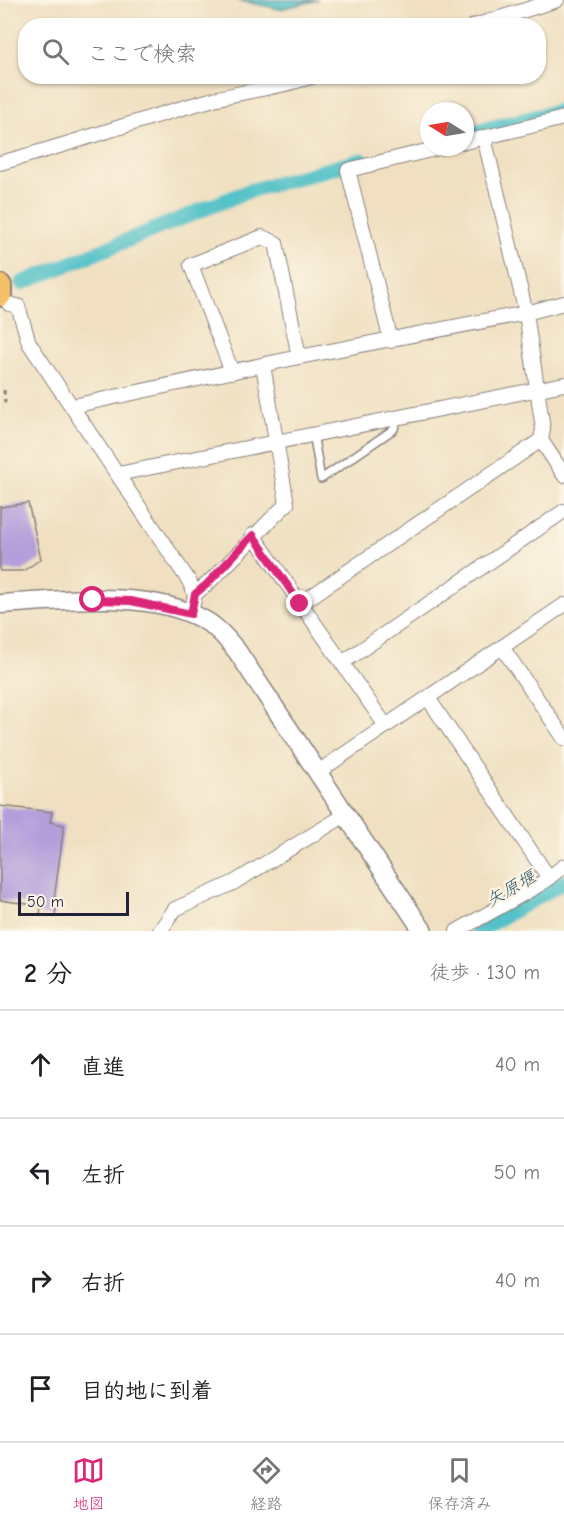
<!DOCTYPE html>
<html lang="ja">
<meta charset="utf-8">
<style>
:root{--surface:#fff;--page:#f6f6f6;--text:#202124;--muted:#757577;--line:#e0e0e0;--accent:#db2777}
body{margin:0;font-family:"Comic Neue","Klee One",sans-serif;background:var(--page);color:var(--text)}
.compass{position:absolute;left:420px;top:102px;width:54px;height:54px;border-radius:50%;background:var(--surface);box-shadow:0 2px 4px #0004;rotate:281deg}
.scale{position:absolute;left:18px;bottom:15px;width:111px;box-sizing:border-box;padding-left:6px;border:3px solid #22223b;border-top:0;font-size:16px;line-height:21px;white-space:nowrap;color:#22223b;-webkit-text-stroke:4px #fcf5e5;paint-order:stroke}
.stop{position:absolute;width:18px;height:18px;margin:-14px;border:4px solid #db2777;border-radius:50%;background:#fff}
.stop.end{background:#db2777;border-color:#fff;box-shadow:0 2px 6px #0008}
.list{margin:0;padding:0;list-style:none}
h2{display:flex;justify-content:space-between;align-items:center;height:78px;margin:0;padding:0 24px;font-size:26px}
h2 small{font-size:20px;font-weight:400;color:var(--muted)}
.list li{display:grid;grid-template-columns:39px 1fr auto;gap:18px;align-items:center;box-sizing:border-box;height:108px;padding:0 24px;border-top:2px solid var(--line)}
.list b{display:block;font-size:22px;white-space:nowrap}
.list em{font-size:20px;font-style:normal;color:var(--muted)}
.icon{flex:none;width:33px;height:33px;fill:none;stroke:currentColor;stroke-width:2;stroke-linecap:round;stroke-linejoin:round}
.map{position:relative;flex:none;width:564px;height:931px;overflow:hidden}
.search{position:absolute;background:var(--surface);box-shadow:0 2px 4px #0004;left:18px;right:18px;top:18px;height:66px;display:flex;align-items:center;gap:15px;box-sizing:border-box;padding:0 21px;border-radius:24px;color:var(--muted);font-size:22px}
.sheet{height:510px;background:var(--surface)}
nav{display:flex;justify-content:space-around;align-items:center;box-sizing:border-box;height:84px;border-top:2px solid var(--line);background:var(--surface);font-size:16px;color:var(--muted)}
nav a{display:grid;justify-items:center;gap:3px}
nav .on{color:var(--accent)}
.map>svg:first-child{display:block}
.water{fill:#53c1c7;stroke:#3a7281;stroke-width:1.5}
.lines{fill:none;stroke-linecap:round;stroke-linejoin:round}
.canal{stroke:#53c1c7;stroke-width:15}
.building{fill:#b49fdb}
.service-casing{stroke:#89817e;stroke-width:10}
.minor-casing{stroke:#89817e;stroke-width:16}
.tertiary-casing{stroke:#89817e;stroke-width:21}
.primary-casing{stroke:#89817e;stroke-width:26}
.path{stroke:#89817e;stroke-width:3;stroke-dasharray:4.5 4.5;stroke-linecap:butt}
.service{stroke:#fff;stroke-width:7}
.minor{stroke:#fff;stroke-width:14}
.tertiary{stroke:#fff;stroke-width:18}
.primary{stroke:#f6c06b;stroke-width:22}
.route{stroke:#db2777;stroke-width:8}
.labels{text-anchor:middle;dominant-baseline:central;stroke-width:4.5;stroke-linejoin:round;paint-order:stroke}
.water-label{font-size:18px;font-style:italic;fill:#335a6c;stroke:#fcf5e5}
</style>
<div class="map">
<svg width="564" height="931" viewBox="0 0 564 931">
<rect width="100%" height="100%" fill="#fcf5e5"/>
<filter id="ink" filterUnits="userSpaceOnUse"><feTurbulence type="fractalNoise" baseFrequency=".0167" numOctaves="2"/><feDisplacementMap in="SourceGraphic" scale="12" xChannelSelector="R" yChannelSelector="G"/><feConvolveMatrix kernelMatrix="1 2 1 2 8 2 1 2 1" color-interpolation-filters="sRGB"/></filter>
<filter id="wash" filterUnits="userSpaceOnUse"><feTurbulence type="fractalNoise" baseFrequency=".008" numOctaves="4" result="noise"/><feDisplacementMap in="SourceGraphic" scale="24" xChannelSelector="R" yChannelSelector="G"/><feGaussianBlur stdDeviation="1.35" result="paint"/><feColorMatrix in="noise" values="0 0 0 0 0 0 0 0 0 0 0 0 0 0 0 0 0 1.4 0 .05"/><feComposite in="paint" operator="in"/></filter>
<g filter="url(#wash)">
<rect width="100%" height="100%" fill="#f0e0c1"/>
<path class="water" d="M236 0H318L280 9Z"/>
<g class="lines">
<g class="canal">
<path d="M465 134 564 110"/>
<path d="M22 283 249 191 362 160"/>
<path d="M478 931 564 882"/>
</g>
</g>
<g id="blocks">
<g class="building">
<path d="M28 503 41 559 23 571H0V507Z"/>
<path d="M0 806 52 812 50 822 64 825 53 908H56L55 917 40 915 41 906 0 900Z"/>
</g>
</g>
</g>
<g filter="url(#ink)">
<use href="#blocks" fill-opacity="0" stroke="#89817e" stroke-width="1.5"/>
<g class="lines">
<g class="service-casing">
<path id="service" d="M313 433 321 479 394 429 398 417"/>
</g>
<g class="minor-casing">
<g id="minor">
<path d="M474 26 557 0"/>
<path d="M484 137 526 313 543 429 541 440 564 475"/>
<path d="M465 142 564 118"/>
<path d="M0 163C70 145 137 120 207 101 242 91 279 88 314 76"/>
<path d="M9 304 18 306 29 343 189 581 195 594 191 614"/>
<path d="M391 341 348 170 443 147"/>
<path d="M232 372 191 265 262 237 276 243 299 357"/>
<path d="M73 406 299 357 526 313 564 303"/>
<path d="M118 474 564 384"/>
<path d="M253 535 386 726"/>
<path d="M195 594C226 570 257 531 287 504L263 365"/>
<path d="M300 604 541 440"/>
<path d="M502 647 564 738"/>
<path d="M342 663 564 511"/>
<path d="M428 698 549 878"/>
<path d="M318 772 564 605"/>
<path d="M160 931 175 909 233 883 347 814"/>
<path d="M457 931 539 885 564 866"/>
</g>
</g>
<g class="tertiary-casing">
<path id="tertiary" d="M0 604C60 601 149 588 204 620 217 627 227 639 237 651L423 931"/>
</g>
<g class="primary-casing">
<path id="primary" d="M0 286V295"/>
</g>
<path class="path" d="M4 390 5 404"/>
<use href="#service" class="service"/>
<use href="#minor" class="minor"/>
<use href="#tertiary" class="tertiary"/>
<use href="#primary" class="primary"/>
</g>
</g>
<g class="lines" filter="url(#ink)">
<path class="route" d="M93 600 131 601 191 614 195 594 207 584 253 535 300 604"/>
</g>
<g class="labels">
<g class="water-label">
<text transform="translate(511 889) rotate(-30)">矢原堰</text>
</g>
</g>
</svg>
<svg class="compass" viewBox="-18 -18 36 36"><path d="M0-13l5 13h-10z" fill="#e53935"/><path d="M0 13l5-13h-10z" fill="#757577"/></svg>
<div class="scale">50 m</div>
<div class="stop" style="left:93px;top:600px"></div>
<div class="stop end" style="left:300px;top:604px"></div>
<div class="search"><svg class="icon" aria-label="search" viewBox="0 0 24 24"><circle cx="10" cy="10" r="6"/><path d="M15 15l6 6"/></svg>ここで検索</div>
</div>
<section class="sheet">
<h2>2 分<small>徒歩 · 130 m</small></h2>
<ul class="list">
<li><svg class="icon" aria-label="ahead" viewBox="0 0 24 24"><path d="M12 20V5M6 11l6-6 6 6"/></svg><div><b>直進</b></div><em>40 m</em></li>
<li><svg class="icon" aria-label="left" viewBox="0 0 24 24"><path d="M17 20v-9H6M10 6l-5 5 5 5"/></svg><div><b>左折</b></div><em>50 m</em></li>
<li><svg class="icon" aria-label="right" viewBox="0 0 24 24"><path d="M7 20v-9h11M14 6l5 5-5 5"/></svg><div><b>右折</b></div><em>40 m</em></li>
<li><svg class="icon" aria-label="arrive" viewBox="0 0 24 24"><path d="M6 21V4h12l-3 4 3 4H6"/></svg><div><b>目的地に到着</b></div></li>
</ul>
</section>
<nav>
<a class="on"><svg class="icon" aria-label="map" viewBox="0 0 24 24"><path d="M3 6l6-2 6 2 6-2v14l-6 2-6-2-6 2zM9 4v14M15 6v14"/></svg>地図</a>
<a><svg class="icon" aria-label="directions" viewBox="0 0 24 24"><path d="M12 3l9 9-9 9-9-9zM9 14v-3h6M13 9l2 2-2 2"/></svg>経路</a>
<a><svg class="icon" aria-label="saved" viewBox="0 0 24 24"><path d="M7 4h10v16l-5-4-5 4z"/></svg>保存済み</a>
</nav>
